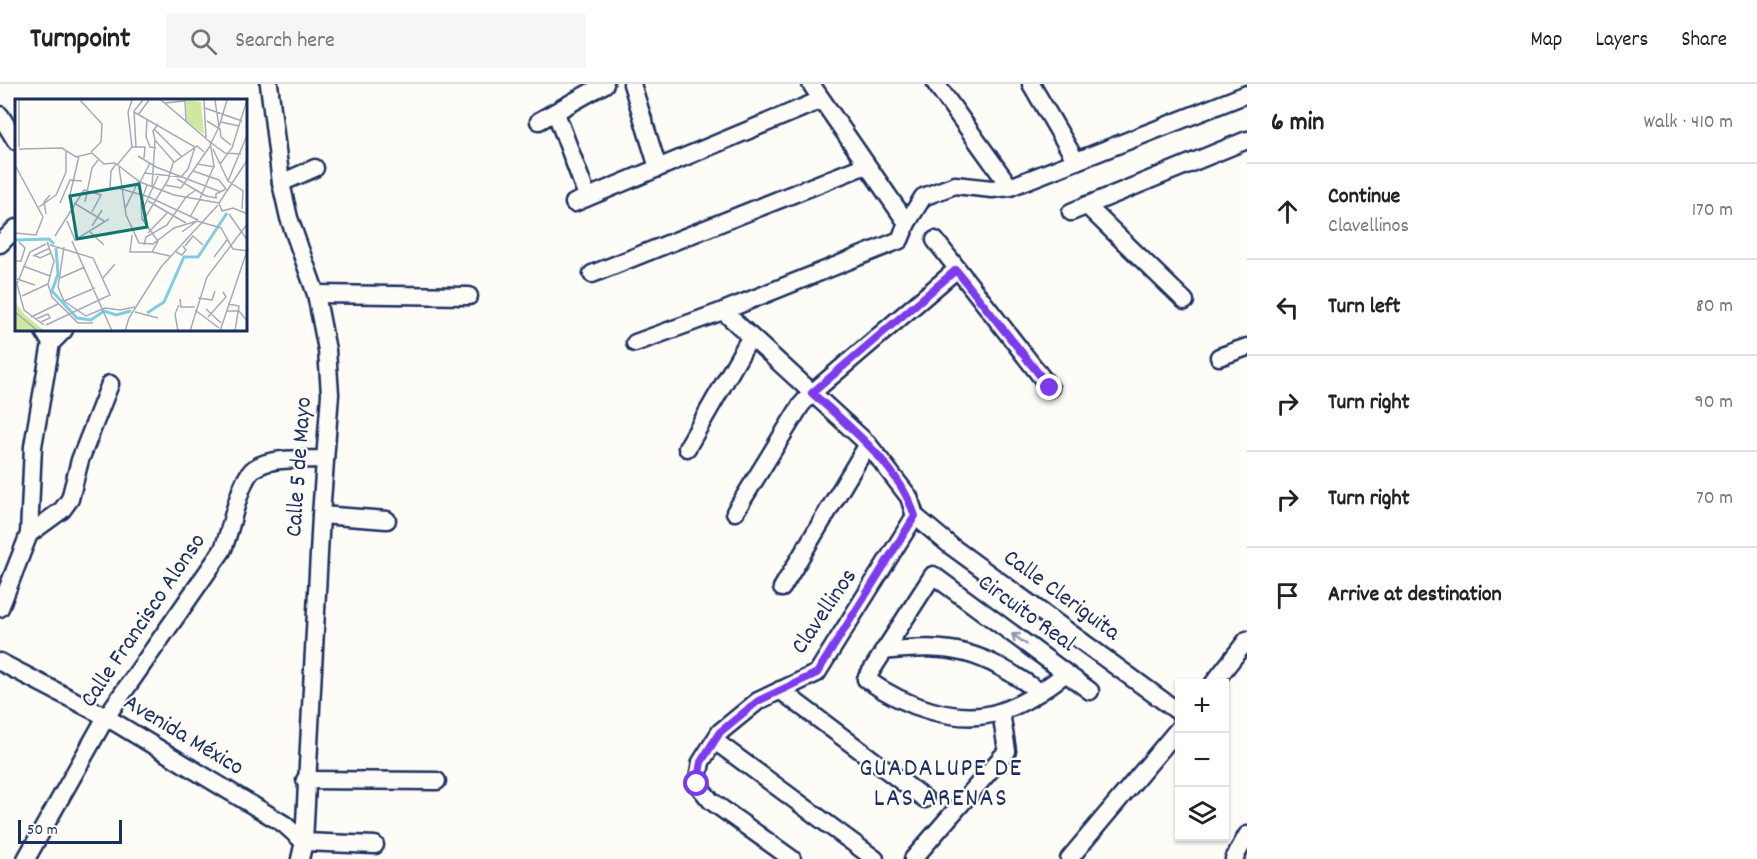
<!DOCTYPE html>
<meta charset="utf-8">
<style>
:root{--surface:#fff;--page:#f6f6f6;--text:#222;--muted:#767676;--line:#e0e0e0}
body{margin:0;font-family:Dekko,sans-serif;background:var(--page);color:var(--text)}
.controls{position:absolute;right:18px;bottom:18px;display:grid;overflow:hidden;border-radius:0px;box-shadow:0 2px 4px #0004}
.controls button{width:54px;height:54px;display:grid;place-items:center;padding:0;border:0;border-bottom:2px solid var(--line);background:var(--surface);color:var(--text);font:30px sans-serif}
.scale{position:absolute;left:18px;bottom:15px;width:104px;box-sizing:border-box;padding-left:6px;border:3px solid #1b2f5e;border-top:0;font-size:16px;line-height:21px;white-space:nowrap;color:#1b2f5e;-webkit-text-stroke:4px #fdfcf7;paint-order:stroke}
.stop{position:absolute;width:18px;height:18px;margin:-14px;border:4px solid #7c3aed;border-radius:50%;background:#fff}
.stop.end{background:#7c3aed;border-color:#fff;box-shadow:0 2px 6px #0008}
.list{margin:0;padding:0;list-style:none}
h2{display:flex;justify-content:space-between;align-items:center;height:78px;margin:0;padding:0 24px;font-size:26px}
h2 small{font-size:20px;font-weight:400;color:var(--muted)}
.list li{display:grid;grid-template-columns:39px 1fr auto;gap:18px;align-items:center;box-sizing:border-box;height:96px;padding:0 24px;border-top:2px solid var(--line)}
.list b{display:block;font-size:22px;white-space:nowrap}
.list p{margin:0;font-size:20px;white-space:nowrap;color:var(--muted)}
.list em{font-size:20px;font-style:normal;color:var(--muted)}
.icon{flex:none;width:33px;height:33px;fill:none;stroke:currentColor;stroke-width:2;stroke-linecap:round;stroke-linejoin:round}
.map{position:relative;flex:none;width:1247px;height:775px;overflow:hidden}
header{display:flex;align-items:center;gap:36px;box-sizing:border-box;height:84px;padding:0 30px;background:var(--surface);border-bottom:2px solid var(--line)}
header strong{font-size:28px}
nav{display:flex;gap:33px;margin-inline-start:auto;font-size:21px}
.search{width:420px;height:54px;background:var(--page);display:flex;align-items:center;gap:15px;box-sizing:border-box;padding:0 21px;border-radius:0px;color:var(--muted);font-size:22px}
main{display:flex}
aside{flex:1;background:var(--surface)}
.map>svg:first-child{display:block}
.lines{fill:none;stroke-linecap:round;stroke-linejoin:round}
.street-casing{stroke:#1b2f5e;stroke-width:21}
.street{stroke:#fdfcf7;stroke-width:16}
.oneway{stroke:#8c96aa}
.route{stroke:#7c3aed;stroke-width:8}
.labels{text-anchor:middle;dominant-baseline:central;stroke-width:4.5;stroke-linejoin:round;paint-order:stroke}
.street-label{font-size:24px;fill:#1b2f5e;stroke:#fdfcf7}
.neighbourhood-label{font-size:26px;letter-spacing:1.5px;fill:#1b2f5e;stroke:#fdfcf7}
.inset-river{fill:none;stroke:#80cde0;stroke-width:3}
.inset-road{fill:none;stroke:#a3aaba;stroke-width:1.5}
.view{fill:#0f766e;fill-opacity:0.15;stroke:#0f766e;stroke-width:3}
.inset-edge{fill:none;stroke:#1b2f5e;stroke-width:3}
</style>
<header>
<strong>Turnpoint</strong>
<div class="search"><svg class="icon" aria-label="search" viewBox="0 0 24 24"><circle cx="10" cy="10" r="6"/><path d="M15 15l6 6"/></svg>Search here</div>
<nav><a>Map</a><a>Layers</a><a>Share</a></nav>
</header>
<main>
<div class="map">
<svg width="1247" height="775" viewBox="0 0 1247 775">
<rect width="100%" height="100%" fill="#fdfcf7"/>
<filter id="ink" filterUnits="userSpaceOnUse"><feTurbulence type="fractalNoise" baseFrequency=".0167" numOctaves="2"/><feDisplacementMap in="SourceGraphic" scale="12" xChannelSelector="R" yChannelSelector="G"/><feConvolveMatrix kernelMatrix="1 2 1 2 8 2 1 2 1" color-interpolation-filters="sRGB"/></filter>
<g filter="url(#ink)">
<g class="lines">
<g class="street-casing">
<g id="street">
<path d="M269 0 281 99 289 134 316 210 327 266 330 310 321 431 304 758 300 775"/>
<path d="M632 0 658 84"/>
<path d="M811 0 907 139"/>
<path d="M936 0 1010 103"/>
<path d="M1031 0 1076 77"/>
<path d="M556 29 587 112"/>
<path d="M0 31 16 57"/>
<path d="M539 37 605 0"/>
<path d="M281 99 315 84"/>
<path d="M574 119 821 16"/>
<path d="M1086 121 1185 217"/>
<path d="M1071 128 1247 56"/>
<path d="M935 156 1050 304"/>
<path d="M0 160 16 144"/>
<path d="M592 190 866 81"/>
<path d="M316 210 469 212"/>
<path d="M723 227 868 360 909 413 915 432"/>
<path d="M51 259 64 246"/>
<path d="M635 259 723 227 900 156 907 139 923 113 955 101 992 105 1010 103 1247 10"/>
<path d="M1219 273 1247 263"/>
<path d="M687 364 750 254"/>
<path d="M735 428 801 321 812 309 956 186"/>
<path d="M321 431 387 436"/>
<path d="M915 432 951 462 1180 629"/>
<path d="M29 450 62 426 70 415 80 376 110 300"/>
<path d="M782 504 868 360"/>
<path d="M0 524 29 450 33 362 51 259 43 246"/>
<path d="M883 567C954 559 981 567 1040 608"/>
<path d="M0 578 106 633 284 740 304 758 375 761"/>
<path d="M1066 589C1047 604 1026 619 1002 627 958 643 902 621 866 595L933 491 1090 607"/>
<path d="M1213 600 1247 556"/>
<path d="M780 606 925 715"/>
<path d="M715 657 875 775"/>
<path d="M305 696 437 697"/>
<path d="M26 775 106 633 222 467C232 447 238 395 255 384 273 372 305 376 325 375"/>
<path d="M792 775 711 717 697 700 701 678 720 648 758 617 817 589 915 432"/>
<path d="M913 775 1007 667 1001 628"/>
<path d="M1069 775 1180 643"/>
<path d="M1234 775 1247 751"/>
</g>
</g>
<use href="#street" class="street"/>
</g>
<defs><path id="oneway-shaft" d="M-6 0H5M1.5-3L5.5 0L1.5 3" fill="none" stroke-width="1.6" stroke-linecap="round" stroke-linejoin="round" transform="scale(1.5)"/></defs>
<use class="oneway" href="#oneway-shaft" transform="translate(1019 555) rotate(-144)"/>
</g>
<g class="lines" filter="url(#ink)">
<path class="route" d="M697 700 701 678 720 648 758 617 817 589 915 432C898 381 851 344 812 309L956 186 1050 304"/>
</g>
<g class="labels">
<g class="street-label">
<text transform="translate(300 383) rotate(-86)">Calle 5 de Mayo</text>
<text transform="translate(1061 512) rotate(36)">Calle Cleriguita</text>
<text transform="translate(825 528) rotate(-56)">Clavellinos</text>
<text transform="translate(1026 530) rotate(36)">Circuito Real</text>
<text transform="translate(144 537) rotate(-56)">Calle Francisco Alonso</text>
<text transform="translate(183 652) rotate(31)">Avenida México</text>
</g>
<g class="neighbourhood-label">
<text x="941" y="685">GUADALUPE DE<tspan x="941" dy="30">LAS ARENAS</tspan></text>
</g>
</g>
<g transform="translate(15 15)">
<rect width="232" height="232" fill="#fdfcf7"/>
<path d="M0 203 10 216 30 232H0Z" fill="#d0e89d"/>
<path d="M171 1 186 3 189 35 172 23Z" fill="#d0e89d"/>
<path class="inset-river" d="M0 141 34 140 39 145M41 149 43 175 37 192 62 219 76 221 89 212 101 216 116 212M132 214 149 203 169 158H183L212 114"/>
<path class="inset-road" d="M65 1 87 25 86 43 76 53M146 1 195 43 199 67 184 102M170 1 171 22M189 1 191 40M150 4 170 2M190 9 227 22M119 13 180 48 173 70 166 78 129 74M123 16 134 1M132 21 131 38 135 48 141 49M192 22 205 30 206 38 216 46M206 23 224 27M143 25 138 32 140 41 159 63M204 28 212 1M139 30 167 58M195 43 210 54 226 55M196 44 204 28 200 1M4 48V1M117 48 113 13 117 1M121 48 119 12 128 1M4 50 47 49 61 58 77 54 89 65 100 64M198 50 213 82M123 57 141 68 206 93M100 64 125 83 159 96 204 104M182 65 200 68M205 65 217 49 232 1M0 66 28 118 21 136 0 134M102 66 117 48H130L129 59M104 68 111 116 124 144 138 145 159 129 182 122 206 129 218 150 233 152M178 72 204 81 211 90 201 95V99M162 80 191 97 202 99M125 83 135 64M150 86 166 89 195 47M137 87 140 41M95 89 96 72 101 65M103 89 134 98 183 121M54 100 64 57M133 102 171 124M70 103 77 69 83 61M45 104 55 81 67 82M59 104 89 122M204 104 233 60M204 104 207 112 218 109 233 115M24 108 41 96 51 73V52M129 108 144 75M110 110 123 83M227 110 228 92 213 82 233 34M31 115 29 103 35 96M214 115 233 142M175 118 184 102M52 122 60 141 94 120M128 122 153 81 158 64 182 47 189 53M77 127 87 111M74 132 89 146M167 133 182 122M133 134 152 114M117 136 115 153H137L143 142 127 120 126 103 132 86M40 137 69 91 86 96 77 113M57 142 97 232M34 146 32 143 39 162 33 185 37 198 63 224H78M129 146 131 138 152 126 171 98 181 91M170 147 178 137 188 146M49 148 43 188 49 202 71 217 90 209 105 211 120 208M137 153 155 157M161 153 167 156 171 151 168 147M19 156 25 159 36 154M18 157 35 149M199 158 212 141M0 162H6L10 149 4 143M8 167 35 177M45 179 70 168M88 179 100 165M2 180 20 186M7 197 33 185M183 199 197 201 200 192M165 200 166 208H180M49 202 80 189M213 205 224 207 220 232M191 210 206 224M180 211 204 229M212 212H224L233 223M0 213 23 232M120 213 143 219M16 218 43 205M193 218 211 198 208 193M21 220 33 215 35 219 26 223M29 226 9 211 2 185 15 153 31 145M31 226 95 196 78 159 35 146M110 232 114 219 146 168 203 106M163 232 160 215 164 206M175 232 192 178 233 124M205 232 233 149"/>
<path class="view" d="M124 85 132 128 62 140 55 97Z"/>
<rect width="232" height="232" class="inset-edge"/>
</g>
</svg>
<div class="controls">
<button>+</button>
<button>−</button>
<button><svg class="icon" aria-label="layers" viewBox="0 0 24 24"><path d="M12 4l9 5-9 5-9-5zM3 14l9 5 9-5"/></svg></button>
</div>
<div class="scale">50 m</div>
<div class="stop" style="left:697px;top:700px"></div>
<div class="stop end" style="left:1050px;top:304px"></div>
</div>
<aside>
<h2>6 min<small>Walk · 410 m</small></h2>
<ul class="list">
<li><svg class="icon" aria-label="ahead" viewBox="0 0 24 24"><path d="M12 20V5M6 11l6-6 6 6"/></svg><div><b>Continue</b><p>Clavellinos</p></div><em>170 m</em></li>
<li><svg class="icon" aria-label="left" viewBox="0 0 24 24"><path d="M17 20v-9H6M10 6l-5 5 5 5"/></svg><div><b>Turn left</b></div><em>80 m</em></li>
<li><svg class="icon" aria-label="right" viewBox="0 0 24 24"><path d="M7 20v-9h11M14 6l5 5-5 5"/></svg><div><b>Turn right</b></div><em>90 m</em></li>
<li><svg class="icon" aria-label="right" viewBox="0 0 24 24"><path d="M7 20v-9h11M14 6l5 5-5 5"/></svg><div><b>Turn right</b></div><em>70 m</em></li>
<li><svg class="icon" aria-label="arrive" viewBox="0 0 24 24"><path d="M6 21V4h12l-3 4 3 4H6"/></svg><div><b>Arrive at destination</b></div></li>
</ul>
</aside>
</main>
